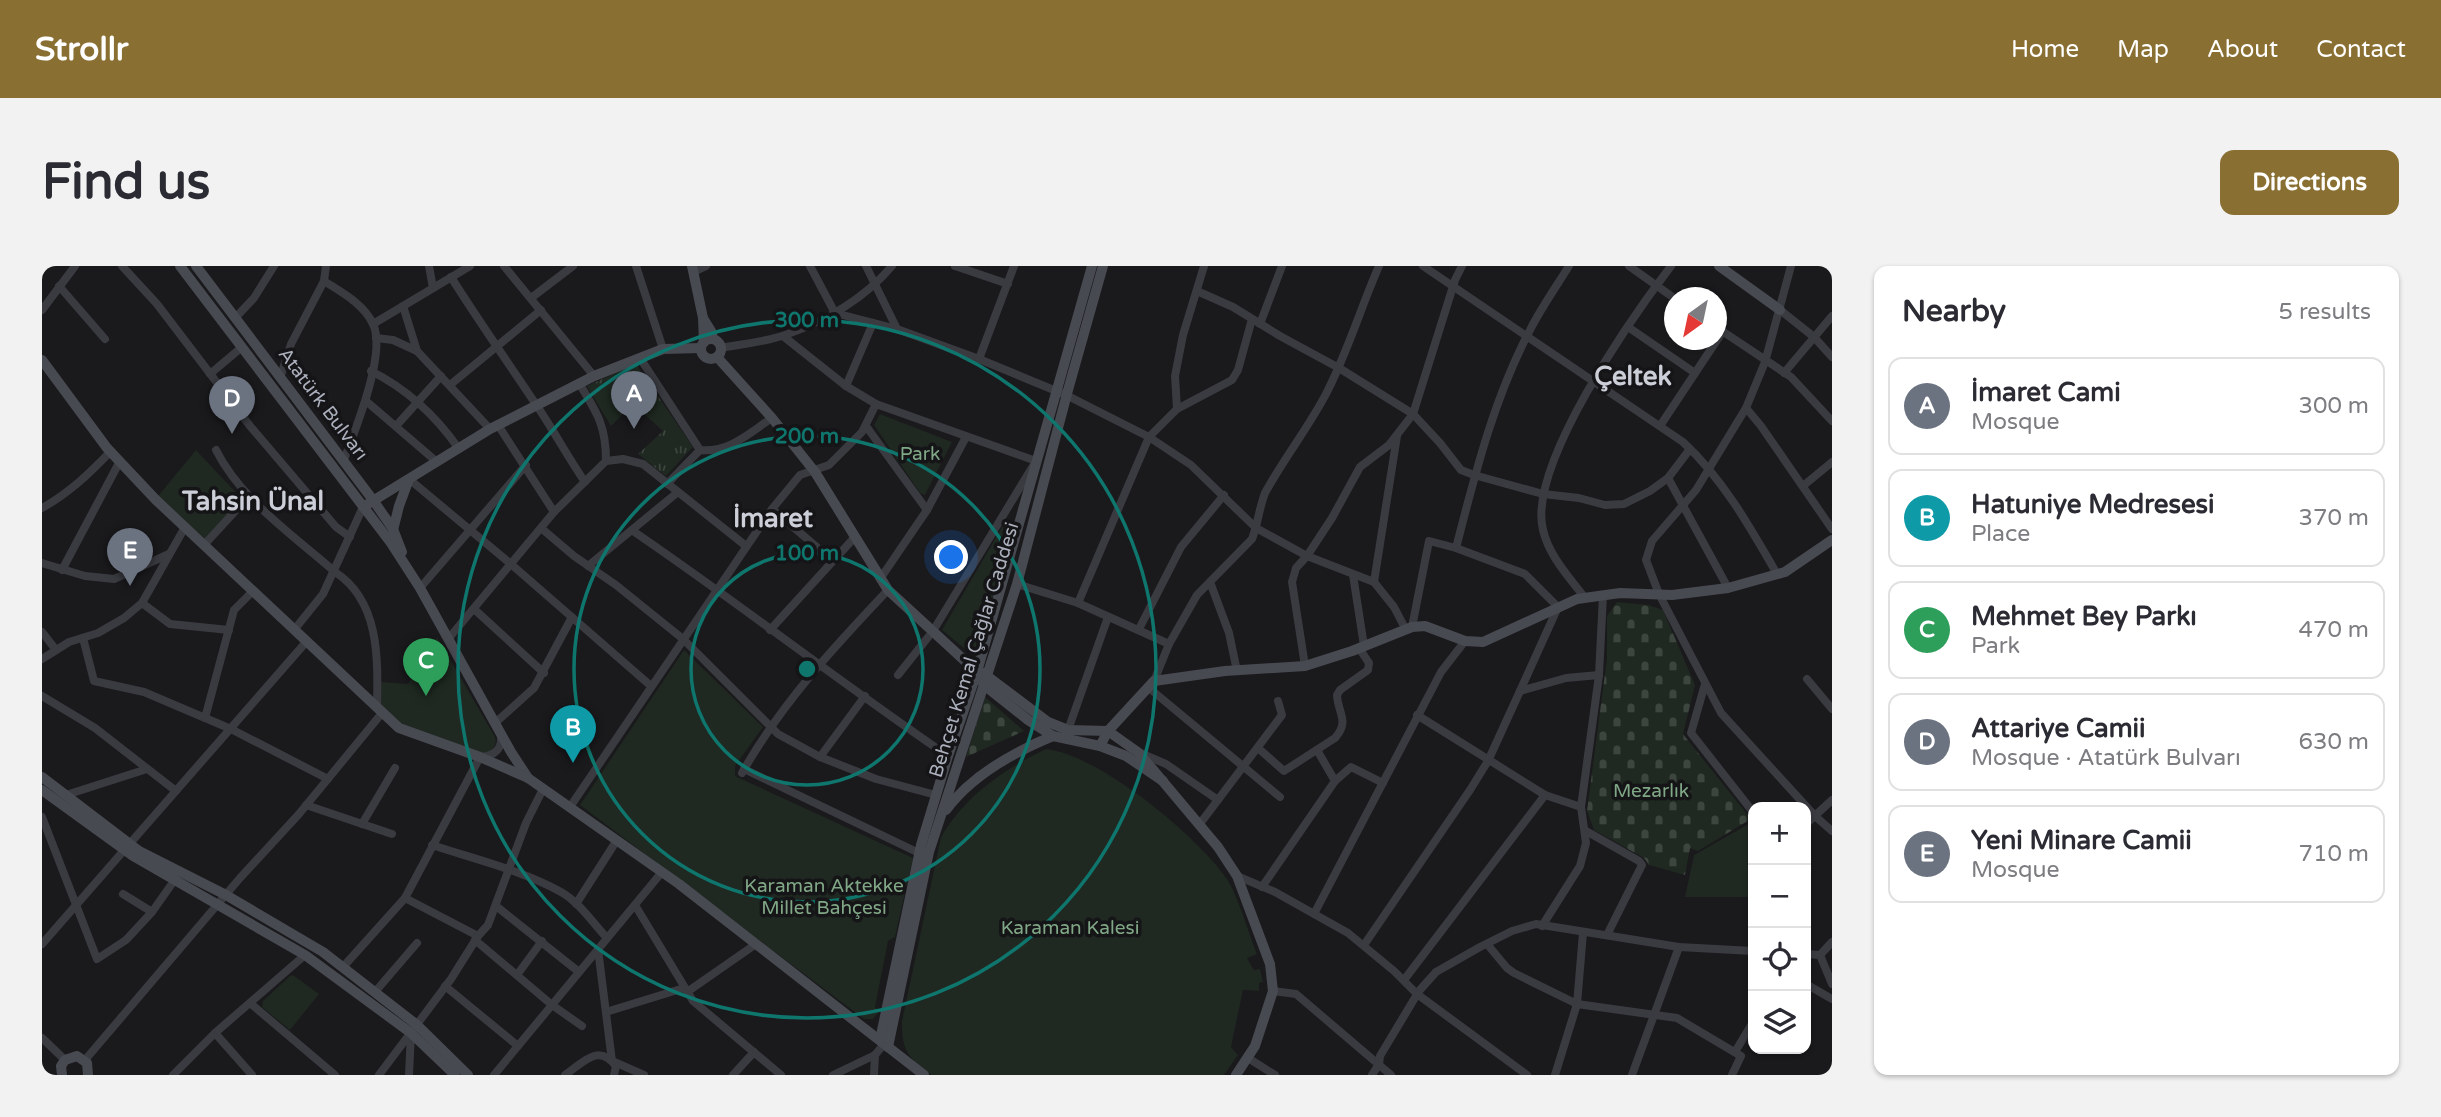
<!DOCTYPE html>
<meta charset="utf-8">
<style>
:root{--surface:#fff;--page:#f2f2f3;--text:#2b2b33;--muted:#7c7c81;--line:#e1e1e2;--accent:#8a6f32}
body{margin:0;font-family:"Varela Round",sans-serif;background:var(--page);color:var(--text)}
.controls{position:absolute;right:21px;bottom:21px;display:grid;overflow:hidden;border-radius:14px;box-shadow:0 2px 5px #0004}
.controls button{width:63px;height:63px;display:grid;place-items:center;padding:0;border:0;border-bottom:2px solid var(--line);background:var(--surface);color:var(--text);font:35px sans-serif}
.compass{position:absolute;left:1622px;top:21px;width:63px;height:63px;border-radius:50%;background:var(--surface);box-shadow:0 2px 5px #0004;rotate:213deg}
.you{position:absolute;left:910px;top:292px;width:24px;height:24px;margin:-18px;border:5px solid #fff;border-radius:50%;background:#1a73e8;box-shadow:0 0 0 10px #1a73e833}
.badge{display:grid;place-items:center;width:46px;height:46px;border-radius:50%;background:var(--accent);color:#fff;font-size:23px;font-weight:700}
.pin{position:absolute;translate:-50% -58px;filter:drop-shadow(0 2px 4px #0008)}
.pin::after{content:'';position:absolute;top:37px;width:24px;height:21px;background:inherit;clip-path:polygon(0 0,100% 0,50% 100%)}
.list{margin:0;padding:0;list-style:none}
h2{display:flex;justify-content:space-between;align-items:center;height:91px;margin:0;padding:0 28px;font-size:30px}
h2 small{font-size:23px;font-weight:400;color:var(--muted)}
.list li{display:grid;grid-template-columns:46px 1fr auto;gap:21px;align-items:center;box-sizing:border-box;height:98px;margin:0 14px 14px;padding:0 14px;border:2px solid var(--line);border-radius:14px}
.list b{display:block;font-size:26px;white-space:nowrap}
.list p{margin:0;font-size:23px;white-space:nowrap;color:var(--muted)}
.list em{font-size:23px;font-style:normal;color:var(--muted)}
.icon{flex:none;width:38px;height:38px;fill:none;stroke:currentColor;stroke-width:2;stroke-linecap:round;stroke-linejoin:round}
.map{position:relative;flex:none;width:1790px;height:809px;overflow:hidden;border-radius:14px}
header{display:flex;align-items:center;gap:42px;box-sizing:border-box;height:98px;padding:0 35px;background:var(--accent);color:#fff}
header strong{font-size:33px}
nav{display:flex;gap:38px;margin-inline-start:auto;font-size:24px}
.intro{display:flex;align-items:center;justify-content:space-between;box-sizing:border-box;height:168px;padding:0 42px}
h1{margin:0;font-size:49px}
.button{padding:18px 32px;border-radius:14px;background:var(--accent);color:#fff;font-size:24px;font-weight:700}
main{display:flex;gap:42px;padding:0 42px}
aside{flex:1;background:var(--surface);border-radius:14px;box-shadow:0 2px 5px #0004}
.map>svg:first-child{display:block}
.grass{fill:url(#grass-tufts)}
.cemetery{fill:url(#cemetery-stones)}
.green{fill:#1f2821}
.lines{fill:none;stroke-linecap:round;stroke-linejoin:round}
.street{stroke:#3a3b41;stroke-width:8}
.secondary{stroke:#484a52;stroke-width:10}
.ring{fill:none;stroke:#0f766e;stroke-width:3.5}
.labels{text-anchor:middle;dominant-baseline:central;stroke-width:7;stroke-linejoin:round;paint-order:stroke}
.street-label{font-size:19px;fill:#abb0bc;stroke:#151417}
.park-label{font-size:19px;fill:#81a886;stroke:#151417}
.district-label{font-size:26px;font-weight:bold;fill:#cdcfd8;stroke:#151417}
.centre{fill:#0f766e;stroke:#151417;stroke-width:3.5}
.ring-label{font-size:21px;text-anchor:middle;font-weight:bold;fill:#0f766e;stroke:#151417;stroke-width:7;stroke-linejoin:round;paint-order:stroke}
</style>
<header>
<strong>Strollr</strong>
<nav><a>Home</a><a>Map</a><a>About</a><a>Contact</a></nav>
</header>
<div class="intro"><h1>Find us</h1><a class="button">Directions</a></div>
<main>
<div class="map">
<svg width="1790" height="809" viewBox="0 0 1790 809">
<defs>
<pattern id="grass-tufts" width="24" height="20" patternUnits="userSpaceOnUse" patternTransform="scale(1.75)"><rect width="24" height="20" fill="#1f2821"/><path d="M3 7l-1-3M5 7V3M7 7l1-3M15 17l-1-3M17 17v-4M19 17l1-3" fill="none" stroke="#3d453f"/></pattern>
<pattern id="cemetery-stones" width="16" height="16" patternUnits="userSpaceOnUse" patternTransform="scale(1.75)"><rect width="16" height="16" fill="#1f2821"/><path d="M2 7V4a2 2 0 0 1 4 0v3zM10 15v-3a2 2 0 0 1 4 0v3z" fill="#3d453f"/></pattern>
</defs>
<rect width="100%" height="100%" fill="#1a191c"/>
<path class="grass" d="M594 98 651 181 624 210 596 188 621 165 591 138 569 160 545 120Z"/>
<g class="cemetery">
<path d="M1575 336 1606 339 1621 344 1653 419 1641 468 1709 553 1656 585 1648 582 1643 609 1607 599 1602 592 1552 564 1545 545 1565 392V350Z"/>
<path d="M943 431 982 465 924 491Z"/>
</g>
<g class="green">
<path d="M838 148 910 176 883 229 878 227 832 159Z"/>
<path d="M154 184 200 233 163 273 116 230Z"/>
<path d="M963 256 969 259 935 393 900 364Z"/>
<path d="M395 371 453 471 454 476 451 484 442 489 358 460 338 441 339 416 366 418Z"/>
<path d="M642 384 721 461 693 500V510L871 592 853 671 846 675 833 741 837 746 831 753H822L538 539Z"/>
<path d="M1004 483C1056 488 1156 570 1185 613 1196 630 1207 668 1215 688L1205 692 1212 704 1218 703 1221 716 1217 717V725L1201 724 1189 781 1196 789 1182 809H889C867 792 859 785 860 755L899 571C923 530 962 503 1004 483Z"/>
<path d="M1710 556 1711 631H1643L1652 589Z"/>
<path d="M251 709 277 728 248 764 220 741 221 735 248 710Z"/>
</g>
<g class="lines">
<g class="street">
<path d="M80 0 115 38 208 160 294 261 308 271"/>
<path d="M387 0 391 22"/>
<path d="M462 0 552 110"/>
<path d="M594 0 621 83"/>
<path d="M768 0 793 47 855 63 937 93 1024 129 1107 171 1149 199 1214 262 1265 290 1332 316 1352 341 1363 362"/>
<path d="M824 0 855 63"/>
<path d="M913 0 966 18"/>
<path d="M1381 0 1641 176C1681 213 1708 261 1735 308"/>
<path d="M1587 0 1632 32"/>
<path d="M1749 0 1723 96 1704 142 1654 224 1610 275 1604 294 1617 328 1679 447 1773 550 1790 565"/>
<path d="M651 6 664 0"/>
<path d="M409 11C436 54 465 95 493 137 511 163 525 190 543 216"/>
<path d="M282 15C299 26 322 38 331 58 345 87 313 164 302 194"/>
<path d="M17 20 63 73"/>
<path d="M1155 25 1191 41 1238 70 1297 102 1371 148 1398 177 1419 204 1432 209 1501 228 1537 232 1563 239 1582 238 1608 225 1626 212 1648 183"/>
<path d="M489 32 531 0"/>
<path d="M361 40 375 85 448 163"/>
<path d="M0 44 33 0"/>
<path d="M1738 44 1772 71 1790 91"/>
<path d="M193 52 212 32 232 0"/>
<path d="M331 58 428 0"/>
<path d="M1218 58 1240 0"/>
<path d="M1586 61 1653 107"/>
<path d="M1674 61 1749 111 1790 155"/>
<path d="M741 70 804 120 834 138 994 195 891 365 856 409"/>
<path d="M334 72 351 74 375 85"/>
<path d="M679 82C700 78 723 76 743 69 784 55 822 33 850 0"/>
<path d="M598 92 658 184"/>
<path d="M937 93 972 0"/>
<path d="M329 105C365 123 394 150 417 183"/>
<path d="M1742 107 1790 50"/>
<path d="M168 108 200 81"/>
<path d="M239 109 249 78 282 15 284 0"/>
<path d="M537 117C555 147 564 159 564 195"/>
<path d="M408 119 499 44"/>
<path d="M804 120 831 57"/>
<path d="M324 135 395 196"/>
<path d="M1704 142 1719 160 1790 263"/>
<path d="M1135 143 1190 114 1196 104 1210 53"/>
<path d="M456 159 512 246"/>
<path d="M354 160 399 110"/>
<path d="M824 160 885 244"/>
<path d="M1618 160 1681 65"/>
<path d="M174 184C199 234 251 269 293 306 338 335 336 393 335 442"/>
<path d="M1626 212 1686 322"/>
<path d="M367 213 470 299 609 420"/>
<path d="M625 218 658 184C687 187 707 167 730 152"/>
<path d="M1761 220 1790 196"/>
<path d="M0 242C27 227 47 208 69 185"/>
<path d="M730 243 790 294"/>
<path d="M499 262 532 290 574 319 641 373 736 468 778 491 834 513 894 529"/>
<path d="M591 265C698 338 799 417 906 490"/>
<path d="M162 279 207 230"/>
<path d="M1414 282 1483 308 1516 341 1478 425"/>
<path d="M0 297 43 310 72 313 127 288"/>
<path d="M546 300 636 226"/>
<path d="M20 304 78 195"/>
<path d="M1311 309 1322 380"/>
<path d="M838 313 885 244 924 171"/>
<path d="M1168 316 1187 367 1195 405"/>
<path d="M1332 316 1355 170"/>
<path d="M975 318 1036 337 1127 378"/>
<path d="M378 322 484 199"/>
<path d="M1543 332C1527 311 1507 290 1501 264 1485 200 1590 51 1629 0"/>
<path d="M100 337 128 358 187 364"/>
<path d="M1036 337 1107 171 1135 143 1133 110 1141 69 1162 0"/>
<path d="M432 343 502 407"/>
<path d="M1370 361 1387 275 1414 282C1433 208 1452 132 1488 64 1499 42 1514 21 1527 0"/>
<path d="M1097 363 1139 281 1182 229"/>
<path d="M252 364 281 328 321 241"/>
<path d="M728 364 812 272"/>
<path d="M0 366 14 384"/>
<path d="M41 372 52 415 102 426 189 463 286 513"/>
<path d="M407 372 512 246 564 195 581 193 601 198 704 280"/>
<path d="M0 393 27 376 56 367 82 352 100 337 143 261"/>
<path d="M1263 400 1250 316 1254 302 1265 290 1290 252 1318 201 1347 179 1371 148 1413 14 1420 0"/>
<path d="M1765 413 1790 443"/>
<path d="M1112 415 1127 378 1155 329 1210 273C1216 258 1217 242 1223 227 1242 192 1267 161 1285 126 1306 85 1319 41 1337 0"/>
<path d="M1663 418 1649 467 1711 546"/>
<path d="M1107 422 1238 531"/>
<path d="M0 430 53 462 134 525"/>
<path d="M1375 449 1503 529 1539 541"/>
<path d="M163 452 192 344 211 325"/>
<path d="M453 457 492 422 530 351"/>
<path d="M1026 464 1066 351"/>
<path d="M1216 482 1242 505 1293 472C1308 455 1296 448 1295 429L1298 424 1326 404 1327 397 1317 382"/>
<path d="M1098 487 1124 498 1176 534"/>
<path d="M778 491 823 430"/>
<path d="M702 503 877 587"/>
<path d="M700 507C739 438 792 381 846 324"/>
<path d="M1293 515 1309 501 1341 517"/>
<path d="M24 529 105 503"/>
<path d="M264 539 350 568"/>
<path d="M528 541 730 243 758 209 787 199 820 166 834 138"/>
<path d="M0 551 55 693 84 674 110 646 134 612"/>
<path d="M320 558 353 502"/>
<path d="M1764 558 1790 534"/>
<path d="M1157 559 1240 449 1236 435"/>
<path d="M1544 565 1597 595 1600 599 1565 669"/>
<path d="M390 579C432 593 479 604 519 626 537 636 551 657 565 672"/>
<path d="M1195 610 1233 626 1306 667 1352 705 1375 728 1485 809"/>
<path d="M1220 621 1293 515 1275 484"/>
<path d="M81 628 110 646"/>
<path d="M363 632 436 670"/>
<path d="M534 638 575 574"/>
<path d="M593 639 651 735 739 809"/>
<path d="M454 640 537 706"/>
<path d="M1272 648 1399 406 1423 375"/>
<path d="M1500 660 1538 600 1544 577 1539 541 1557 409 1561 329"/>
<path d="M433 674 510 739 540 760"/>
<path d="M0 678 265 375"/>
<path d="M1445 678 1465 702 1472 707 1535 738 1541 667"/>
<path d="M1322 679 1428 524 1446 495 1478 425 1524 412 1557 409"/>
<path d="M556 683 570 795 602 809"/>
<path d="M1764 688 1778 689 1790 718"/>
<path d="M1778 689 1790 676"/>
<path d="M301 701 363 632 438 491C451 490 460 485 459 470"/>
<path d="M475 709 500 675"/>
<path d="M1362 714 1503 529"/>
<path d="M1764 718 1790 733"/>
<path d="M403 720 476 780"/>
<path d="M1231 725 1254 728 1349 809"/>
<path d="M333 726 375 677"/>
<path d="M645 726 714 678"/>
<path d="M208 737 293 809"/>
<path d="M564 746 642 722"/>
<path d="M173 767 210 809"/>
<path d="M0 772 23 794"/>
<path d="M1693 786 1711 756"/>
<path d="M1206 792 1233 809"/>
<path d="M43 794 198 612 257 548 340 447"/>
<path d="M131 809 173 767 263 689"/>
<path d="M337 809 409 713 436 670 446 659 484 557 501 523"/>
<path d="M367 809 369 767"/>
<path d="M452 809 620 606"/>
<path d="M523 809C542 796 556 777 574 800L572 809"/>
<path d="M691 809 712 786"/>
<path d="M791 809 833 789 842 778"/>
<path d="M832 809 833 789"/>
<path d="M1330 809 1337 798 1338 790 1377 725 1394 706 1438 681 1470 665 1494 658 1637 681 1711 685"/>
<path d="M1513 809 1535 738 1635 752 1699 790 1690 809"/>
<path d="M1590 809 1637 681"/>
</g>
<g class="secondary">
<path d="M138 0 349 277 378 322 469 486 486 512"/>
<path d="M154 0 331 234 351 263 360 286"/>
<path d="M650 0 661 52"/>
<path d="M1677 0 1738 44"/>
<circle cx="669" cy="83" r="10"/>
<path d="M662 76 661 52 669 65 671 73"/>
<path d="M675 91 730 152 773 206 846 324 935 406 942 419 986 454 1011 470 1058 480 1084 490 1121 515"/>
<path d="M0 94 65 182 114 234 357 462 438 491 486 512 637 618 882 809"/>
<path d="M321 241 448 163 552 110 621 83 659 82"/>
<path d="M351 264 357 240 367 213"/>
<path d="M941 407 1006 456 1026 464 1066 465 1097 487 1176 581 1195 610 1228 698 1231 725 1213 780 1194 809"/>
<path d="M1058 480 1066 465 1112 415 1183 405 1263 400 1310 385 1370 361 1383 360 1423 375 1441 376 1535 333 1578 327 1630 329 1686 322 1743 306 1790 274"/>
<path d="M0 511 97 585 184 629 281 686 375 759 426 809"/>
<path d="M0 524 91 590 263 689 369 767 413 809"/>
<path d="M904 544C930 509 972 486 1011 470"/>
<path d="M838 774 879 579 906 490 935 406 1050 0"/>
<path d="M846 781 887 586 975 318 1026 124 1061 0"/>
<path d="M20 809 19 800 23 794 35 790 45 797 46 809"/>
</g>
</g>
<g class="ring">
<circle cx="765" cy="403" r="116"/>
<circle cx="765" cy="403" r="233"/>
<circle cx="765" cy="403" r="349"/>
</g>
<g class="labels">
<g class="street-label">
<text transform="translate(281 138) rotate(53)">Atatürk Bulvarı</text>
<text transform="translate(932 384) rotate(-73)">Behçet Kemal Çağlar Caddesi</text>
</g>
<g class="park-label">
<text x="878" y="188">Park</text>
<text x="1609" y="525">Mezarlık</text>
<text x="782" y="620">Karaman Aktekke<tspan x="782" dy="22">Millet Bahçesi</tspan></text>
<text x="1028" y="662">Karaman Kalesi</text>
</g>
<g class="district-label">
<text x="1591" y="110">Çeltek</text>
<text x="211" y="235">Tahsin Ünal</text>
<text x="731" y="252">İmaret</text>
</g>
</g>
<circle cx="765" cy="403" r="10" class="centre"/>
<g class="ring-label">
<text x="765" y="61">300 m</text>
<text x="765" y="177">200 m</text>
<text x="765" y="294">100 m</text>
</g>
</svg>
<div class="controls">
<button>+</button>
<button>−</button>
<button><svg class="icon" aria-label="locate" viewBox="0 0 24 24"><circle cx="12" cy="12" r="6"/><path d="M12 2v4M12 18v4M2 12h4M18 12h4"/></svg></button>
<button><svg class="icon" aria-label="layers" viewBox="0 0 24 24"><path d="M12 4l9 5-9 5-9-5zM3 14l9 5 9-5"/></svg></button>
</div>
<svg class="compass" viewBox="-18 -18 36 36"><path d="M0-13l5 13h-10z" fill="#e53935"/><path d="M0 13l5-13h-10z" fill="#7c7c81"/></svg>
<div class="you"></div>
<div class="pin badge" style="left:592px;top:163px;background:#6b7280">A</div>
<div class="pin badge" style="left:531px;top:497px;background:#0f9aa8">B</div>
<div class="pin badge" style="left:384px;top:430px;background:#2e9e5b">C</div>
<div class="pin badge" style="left:190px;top:168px;background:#6b7280">D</div>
<div class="pin badge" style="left:88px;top:320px;background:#6b7280">E</div>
</div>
<aside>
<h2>Nearby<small>5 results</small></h2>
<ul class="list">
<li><span class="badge" style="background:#6b7280">A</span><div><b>İmaret Cami</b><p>Mosque</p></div><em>300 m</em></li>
<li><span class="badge" style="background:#0f9aa8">B</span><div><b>Hatuniye Medresesi</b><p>Place</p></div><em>370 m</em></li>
<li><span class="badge" style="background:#2e9e5b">C</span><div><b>Mehmet Bey Parkı</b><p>Park</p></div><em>470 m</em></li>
<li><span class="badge" style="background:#6b7280">D</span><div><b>Attariye Camii</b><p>Mosque · Atatürk Bulvarı</p></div><em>630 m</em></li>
<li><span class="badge" style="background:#6b7280">E</span><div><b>Yeni Minare Camii</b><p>Mosque</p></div><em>710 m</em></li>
</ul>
</aside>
</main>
